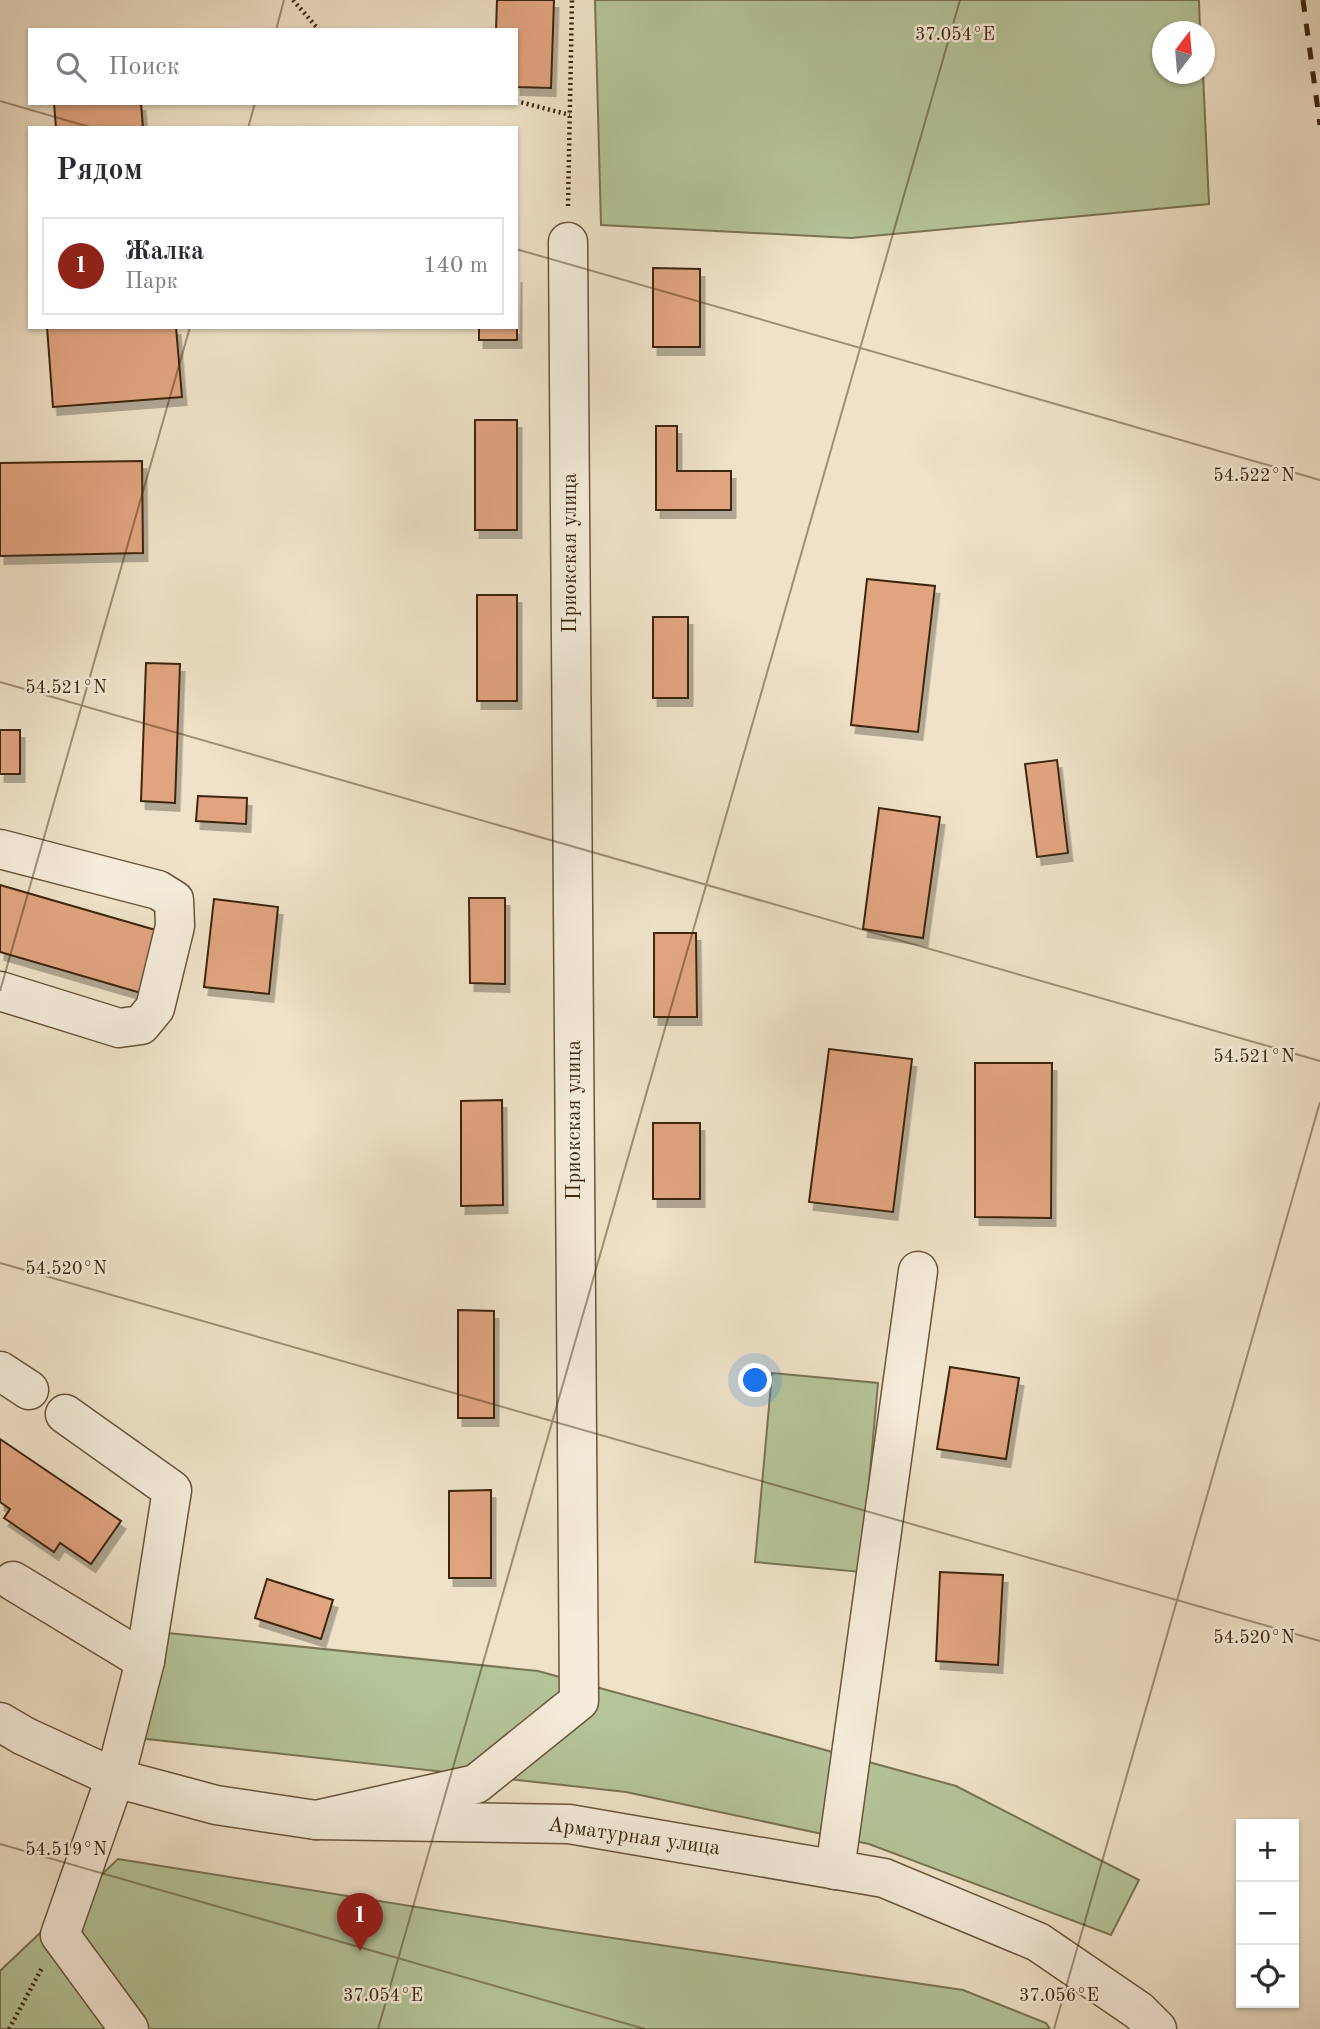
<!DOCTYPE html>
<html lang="ru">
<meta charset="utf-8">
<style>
:root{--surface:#fff;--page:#f7f7f7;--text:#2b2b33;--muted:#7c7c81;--line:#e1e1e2;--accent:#8f2418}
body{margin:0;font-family:"Old Standard TT",serif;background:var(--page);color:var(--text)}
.controls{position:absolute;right:21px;bottom:21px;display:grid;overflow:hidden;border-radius:0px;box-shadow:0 2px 5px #0004}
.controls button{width:63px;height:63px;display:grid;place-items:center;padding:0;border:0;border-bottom:2px solid var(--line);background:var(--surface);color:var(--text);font:35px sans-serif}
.compass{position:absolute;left:1152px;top:21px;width:63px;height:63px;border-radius:50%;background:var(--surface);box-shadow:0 2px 5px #0004;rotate:16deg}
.you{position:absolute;left:756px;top:1381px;width:24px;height:24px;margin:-18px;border:5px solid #fff;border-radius:50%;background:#1a73e8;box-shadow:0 0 0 10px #1a73e833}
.badge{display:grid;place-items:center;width:46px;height:46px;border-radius:50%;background:var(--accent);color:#fff;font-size:23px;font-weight:700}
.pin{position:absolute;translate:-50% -58px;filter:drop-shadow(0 2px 4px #0008)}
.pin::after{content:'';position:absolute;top:37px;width:24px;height:21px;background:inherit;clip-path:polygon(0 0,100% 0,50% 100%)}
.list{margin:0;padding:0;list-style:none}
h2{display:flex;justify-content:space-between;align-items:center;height:91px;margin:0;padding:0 28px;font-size:30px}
h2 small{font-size:23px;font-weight:400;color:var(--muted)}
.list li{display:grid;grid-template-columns:46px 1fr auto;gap:21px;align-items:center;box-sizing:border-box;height:98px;margin:0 14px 14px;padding:0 14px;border:2px solid var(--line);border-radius:0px}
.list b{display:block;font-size:26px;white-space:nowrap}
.list p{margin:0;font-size:23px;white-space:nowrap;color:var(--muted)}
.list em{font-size:23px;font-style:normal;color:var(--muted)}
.icon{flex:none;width:38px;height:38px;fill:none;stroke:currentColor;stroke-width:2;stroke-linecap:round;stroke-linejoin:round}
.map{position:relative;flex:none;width:1320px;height:2029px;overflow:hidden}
.search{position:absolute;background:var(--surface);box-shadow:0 2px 5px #0004;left:28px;top:28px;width:490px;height:77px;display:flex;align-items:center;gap:18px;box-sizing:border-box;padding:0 24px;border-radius:0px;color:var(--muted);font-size:26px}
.panel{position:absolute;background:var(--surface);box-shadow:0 2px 5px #0004;left:28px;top:126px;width:490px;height:203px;border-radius:0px}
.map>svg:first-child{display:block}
.green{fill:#b5c499;stroke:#797452;stroke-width:2}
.building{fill:#e0a481;stroke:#3d250c;stroke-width:2;filter:url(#shadow)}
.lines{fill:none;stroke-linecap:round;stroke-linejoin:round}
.minor-casing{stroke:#6a543b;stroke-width:41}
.path{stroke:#3d250c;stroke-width:4.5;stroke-dasharray:2 3.5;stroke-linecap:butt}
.minor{stroke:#f5ecdb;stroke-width:38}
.rail{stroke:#3d250c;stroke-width:5;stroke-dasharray:12 12;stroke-linecap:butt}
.ticks{fill:none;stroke:#3d250c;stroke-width:2;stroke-opacity:0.45}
.labels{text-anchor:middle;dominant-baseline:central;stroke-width:5;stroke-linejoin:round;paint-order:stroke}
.street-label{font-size:21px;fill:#3d250c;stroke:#f5ecdb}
.ticks-label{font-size:18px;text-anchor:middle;fill:#3d250c;stroke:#f5ecdb;stroke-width:5;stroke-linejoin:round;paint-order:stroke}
</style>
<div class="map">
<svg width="1320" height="2029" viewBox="0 0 1320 2029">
<defs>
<filter id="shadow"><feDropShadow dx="4.5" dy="8" stdDeviation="0" flood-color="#0004"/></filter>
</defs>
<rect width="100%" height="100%" fill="#efe2c8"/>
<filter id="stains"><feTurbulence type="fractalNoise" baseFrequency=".00286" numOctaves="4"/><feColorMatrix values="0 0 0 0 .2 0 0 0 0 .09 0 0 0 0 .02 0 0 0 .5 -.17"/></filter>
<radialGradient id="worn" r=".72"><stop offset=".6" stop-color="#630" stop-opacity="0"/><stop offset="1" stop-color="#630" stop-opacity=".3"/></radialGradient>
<g class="green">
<path d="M595 0H1199L1200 31 1162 32V74H1203L1209 204 851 238 601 225Z"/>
<path d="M772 1373 878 1383 861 1572 755 1562Z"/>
<path d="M148 1631 538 1671 956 1786 1139 1880 1111 1935 869 1844 626 1792 138 1738Z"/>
<path d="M118 1859 559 1930 963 1990 1046 2023 1050 2029H0V1971Z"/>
</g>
<g class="building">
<path d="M497 0H554L551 88 516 87V30H496Z"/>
<path d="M54 103H141L143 128H56Z"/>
<path d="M653 268 700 269V347H653Z"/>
<path d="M517 274V340H479V327H516Z"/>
<path d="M47 327H176L182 397 53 407Z"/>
<rect x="475" y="420" width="42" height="110"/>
<path d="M656 426H677V471H731V510H656Z"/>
<path d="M142 461 143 553 0 556V463Z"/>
<path d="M867 579 935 586 918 732 851 725Z"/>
<rect x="477" y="595" width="40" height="106"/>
<rect x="653" y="617" width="35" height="81"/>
<path d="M146 663 180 664 175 803 141 801Z"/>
<rect x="0" y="730" width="20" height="44"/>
<path d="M1057 760 1068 853 1037 857 1025 764Z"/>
<path d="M198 796 247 798 246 824 196 821Z"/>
<path d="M879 808 940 817 923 938 863 929Z"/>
<path d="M0 885 159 931 141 993 0 952Z"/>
<path d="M469 898H505V984L470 983Z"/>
<path d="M214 899 278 907 269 994 204 987Z"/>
<path d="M654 933H696L697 1017H654Z"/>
<path d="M829 1049 912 1059 893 1212 809 1202Z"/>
<path d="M975 1063H1052L1051 1218 975 1217Z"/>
<path d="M502 1100 503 1205 461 1206V1101Z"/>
<rect x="653" y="1123" width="47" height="76"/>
<path d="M458 1310 494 1311V1418H458Z"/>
<path d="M950 1367 1019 1378 1006 1459 937 1449Z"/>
<path d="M0 1439 121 1521 91 1564 60 1543 54 1552 4 1518 10 1509 0 1502Z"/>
<path d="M491 1490V1578H449V1491Z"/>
<path d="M940 1572 1003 1575 998 1665 936 1661Z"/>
<path d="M267 1579 333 1600 321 1639 255 1618Z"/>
</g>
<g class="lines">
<g class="minor-casing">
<g id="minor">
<path d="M0 849 158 890 174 900 175 926 155 1008 141 1025 119 1028 0 991"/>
<path d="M0 1371 29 1390"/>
<path d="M65 1414 172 1490 145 1661"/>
<path d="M13 1581 145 1661 115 1778 60 1935 129 2029"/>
<path d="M0 1722 24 1736 115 1778 216 1805 316 1820 569 1824 884 1878 1038 1942 1139 2011 1157 2029"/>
<path d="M316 1820 476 1784 579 1701 568 242"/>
<path d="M835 1870 918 1271"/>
</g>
</g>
<g class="path">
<path d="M293 0 319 30"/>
<path d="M516 101 570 115"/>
<path d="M568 206 572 0"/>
<path d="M9 2029 42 1968"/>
</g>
<use href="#minor" class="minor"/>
<path class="rail" d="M1303 0 1320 125"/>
</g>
<path class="ticks" d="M276 30 284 0M0 101 93 128M248 128 255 103M516 249 1320 480M0 682 1320 1061M0 991 190 327M0 1263 1320 1641M0 1844 645 2029M378 2029 960 0M1054 2029 1320 1102"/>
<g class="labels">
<g class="street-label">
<text transform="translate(570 553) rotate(-90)">Приокская улица</text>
<text transform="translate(574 1120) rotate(-90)">Приокская улица</text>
<text transform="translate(634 1837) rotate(8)">Арматурная улица</text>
</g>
</g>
<g class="ticks-label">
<text x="955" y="40">37.054°E</text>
<text x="1254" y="481">54.522°N</text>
<text x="66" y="693">54.521°N</text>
<text x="1254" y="1062">54.521°N</text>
<text x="66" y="1274">54.520°N</text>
<text x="1254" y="1643">54.520°N</text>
<text x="66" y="1855">54.519°N</text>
<text x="383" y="2001">37.054°E</text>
<text x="1059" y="2001">37.056°E</text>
</g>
<rect width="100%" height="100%" filter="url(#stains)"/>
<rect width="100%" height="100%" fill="url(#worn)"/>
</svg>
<div class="controls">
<button>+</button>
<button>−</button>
<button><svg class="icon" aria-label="locate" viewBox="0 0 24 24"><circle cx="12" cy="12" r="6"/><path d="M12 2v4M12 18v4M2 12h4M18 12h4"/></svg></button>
</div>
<svg class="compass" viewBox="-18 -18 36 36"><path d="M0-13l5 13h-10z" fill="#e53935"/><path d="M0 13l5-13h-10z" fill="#7c7c81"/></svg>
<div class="you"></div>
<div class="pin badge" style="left:360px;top:1951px">1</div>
<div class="search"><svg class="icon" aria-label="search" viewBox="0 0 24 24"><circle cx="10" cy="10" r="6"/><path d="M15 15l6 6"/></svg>Поиск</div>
<section class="panel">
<h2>Рядом<small></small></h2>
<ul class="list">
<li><span class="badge">1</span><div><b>Жалка</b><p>Парк</p></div><em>140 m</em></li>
</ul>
</section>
</div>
